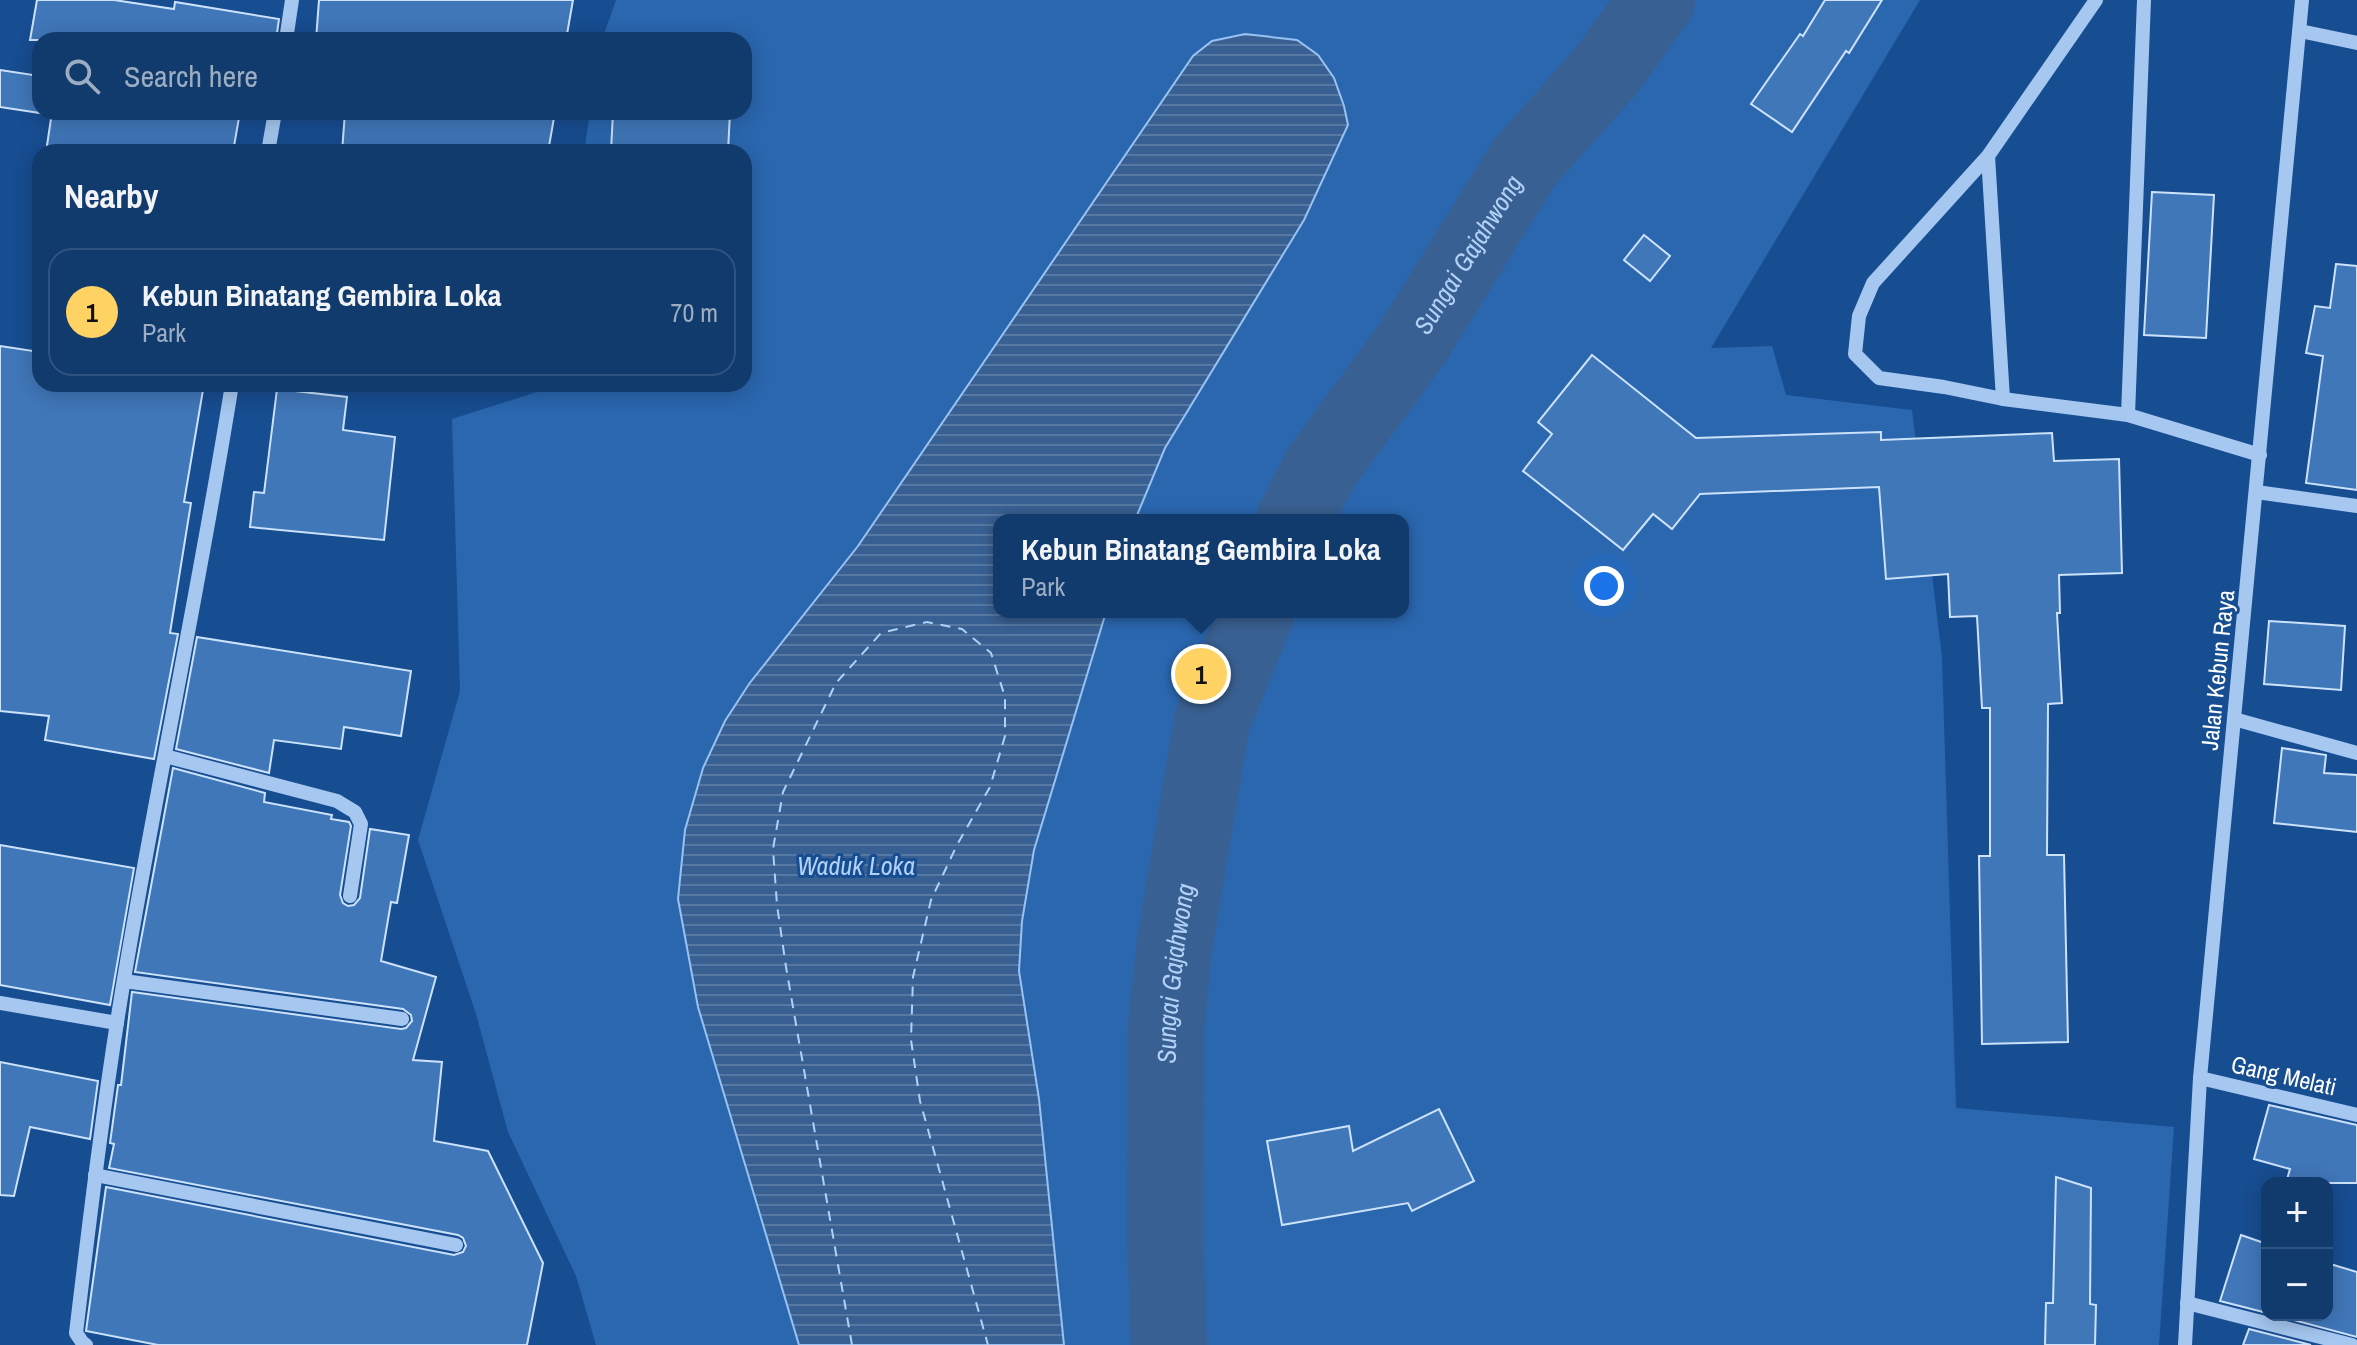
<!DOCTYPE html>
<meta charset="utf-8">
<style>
:root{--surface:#113a6d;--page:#1a4172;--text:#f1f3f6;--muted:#9cadc2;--line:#305480;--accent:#ffd264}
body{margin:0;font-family:"Archivo Narrow",sans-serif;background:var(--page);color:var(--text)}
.controls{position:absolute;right:24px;bottom:24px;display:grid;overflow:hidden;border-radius:16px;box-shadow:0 4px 20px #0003}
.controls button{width:72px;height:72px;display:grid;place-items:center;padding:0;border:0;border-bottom:2px solid var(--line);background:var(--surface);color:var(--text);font:40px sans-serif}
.you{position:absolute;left:1604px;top:586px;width:28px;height:28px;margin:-20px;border:6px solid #fff;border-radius:50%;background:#1a73e8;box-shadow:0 0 0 12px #1a73e833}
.badge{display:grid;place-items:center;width:52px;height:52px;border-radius:50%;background:var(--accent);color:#111;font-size:26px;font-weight:700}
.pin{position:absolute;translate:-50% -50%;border:4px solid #fff;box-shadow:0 2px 8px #0006}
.popup{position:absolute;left:993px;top:514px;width:416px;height:104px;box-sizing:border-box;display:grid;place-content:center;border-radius:16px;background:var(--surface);filter:drop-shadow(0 2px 6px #0005);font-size:26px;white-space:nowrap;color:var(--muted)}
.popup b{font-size:30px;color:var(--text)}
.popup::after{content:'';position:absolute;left:50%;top:100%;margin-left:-16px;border:16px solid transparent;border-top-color:var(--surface)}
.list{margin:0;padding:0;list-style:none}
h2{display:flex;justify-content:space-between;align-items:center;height:104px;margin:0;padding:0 32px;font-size:34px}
h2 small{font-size:26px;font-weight:400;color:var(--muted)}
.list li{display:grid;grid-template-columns:52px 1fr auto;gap:24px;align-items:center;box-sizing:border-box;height:128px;margin:0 16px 16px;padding:0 16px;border:2px solid var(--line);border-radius:24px}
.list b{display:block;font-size:30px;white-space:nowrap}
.list p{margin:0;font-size:26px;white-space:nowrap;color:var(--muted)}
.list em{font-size:26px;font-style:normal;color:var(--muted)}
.icon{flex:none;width:44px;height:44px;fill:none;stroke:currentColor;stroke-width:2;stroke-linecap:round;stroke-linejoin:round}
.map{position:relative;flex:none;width:2357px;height:1345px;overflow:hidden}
.search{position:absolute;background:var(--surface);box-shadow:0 4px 20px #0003;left:32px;top:32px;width:720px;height:88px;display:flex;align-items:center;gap:20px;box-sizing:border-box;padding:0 28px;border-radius:24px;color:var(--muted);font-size:30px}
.panel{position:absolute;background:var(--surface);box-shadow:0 4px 20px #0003;left:32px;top:144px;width:720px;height:248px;border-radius:24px}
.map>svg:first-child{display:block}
.green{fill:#2a67af;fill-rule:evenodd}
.water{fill:url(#water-rules);stroke:#98c2f2;stroke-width:2}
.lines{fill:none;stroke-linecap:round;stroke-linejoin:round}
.river{stroke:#396092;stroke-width:76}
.ferry{stroke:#b1d1f7;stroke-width:2;stroke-dasharray:10 8;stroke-linecap:butt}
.building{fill:#4077b9;stroke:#cce2fb;stroke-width:2}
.minor{stroke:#a5c7f0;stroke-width:14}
.labels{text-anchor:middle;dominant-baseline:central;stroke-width:6;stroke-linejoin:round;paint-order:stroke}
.street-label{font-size:24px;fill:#fff;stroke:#174d91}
.water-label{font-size:26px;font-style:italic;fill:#b1d1f7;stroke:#174d91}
</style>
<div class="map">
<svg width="2357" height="1345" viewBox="0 0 2357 1345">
<defs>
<pattern id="water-rules" width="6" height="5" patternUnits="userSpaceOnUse" patternTransform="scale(2)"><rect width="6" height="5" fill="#396092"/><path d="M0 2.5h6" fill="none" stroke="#5778a2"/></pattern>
</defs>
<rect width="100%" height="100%" fill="#174d91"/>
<path class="green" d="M616 0H1920L1711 348 1772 346 1786 395 1912 410 1942 657 1956 1108 2174 1127 2159 1345H596L576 1276 508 1132 476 1014 418 840 460 691 452 419 562 384H744V152H584L590 112H744V40H602ZM999 520H1403V612H999Z"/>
<path class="water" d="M1245 34 1297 40 1318 55 1334 78 1344 106 1348 125 1304 220 1165 448 1135 520H999V612H1106L1034 850 1022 921 1019 971 1039 1099 1064 1345H799L698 1007 678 899 685 830 703 768 725 721 749 684 858 546 1193 56 1212 41Z"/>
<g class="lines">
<g class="river">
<path id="s1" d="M1294 520 1322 466 1411 345 1524 163 1606 71 1657 0"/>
<path id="s2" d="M1169 1345 1165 1238 1166 1026 1175 942 1212 721 1257 612"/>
</g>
<path class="ferry" d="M852 1345 786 967 777 905 773 849 783 792 836 683 881 633 927 622 962 629 991 653 1005 697V736L990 787 957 845 931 900 913 977 911 1040 920 1101 988 1345"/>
</g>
<g class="building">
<path d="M37 0H114L174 9 175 2 279 19 276 40H30Z"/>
<path d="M319 0H573L566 40H316Z"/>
<path d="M1825 0H1882L1849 53 1846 51 1792 132 1751 104 1800 34 1803 36Z"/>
<path d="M0 70 40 76V113L0 107Z"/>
<path d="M52 112H240L233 152H46Z"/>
<path d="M345 112H555L548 152H342Z"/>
<path d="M613 112H730L728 152H611Z"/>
<path d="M2152 192 2214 195 2206 338 2144 335Z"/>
<path d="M1644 235 1670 256 1650 281 1624 260Z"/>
<path d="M2336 264 2357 266V490L2306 483 2323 356 2306 353 2315 306 2330 308Z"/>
<path d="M0 346 40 352V384H204L184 502 191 503 170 633 178 634 154 759 45 740 49 716 0 711Z"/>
<path d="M1592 355 1696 438 1881 432V440L2052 433 2054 461 2119 459 2122 573 2059 575 2060 613H2057L2062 703 2048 704 2047 855H2064L2068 1042 1982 1044 1979 856H1990V708H1982L1977 616 1950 617 1948 574 1886 579 1879 487 1700 494 1672 529 1653 514 1623 550 1523 471 1552 434 1538 422Z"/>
<path d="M277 389 347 397 343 430 395 437 384 540 250 527 254 492 264 493Z"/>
<path d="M2269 621 2345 626 2341 690 2264 684Z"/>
<path d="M197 637 411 671 401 736 344 727 341 749 274 740 269 773 176 749Z"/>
<path d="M2282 748 2326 755 2324 773 2357 775V832L2274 823Z"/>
<path d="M173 768 265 793 264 802 332 815 331 819 349 822 351 826 340 895 343 903 348 906 354 905 360 898 370 829 409 835 397 903 391 902 381 961 436 977 413 1060 442 1062 434 1141 488 1151 543 1263 527 1345H158L86 1331 106 1187 454 1255 463 1252 466 1246 463 1238 458 1235 109 1168 114 1144 110 1143 118 1085H121L132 992 401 1029 406 1028 412 1021 411 1015 403 1009 135 972Z"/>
<path d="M0 845 134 868 110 1005 0 985Z"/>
<path d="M0 1062 98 1081 90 1139 30 1127 14 1196 0 1195Z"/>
<path d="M2269 1105 2357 1125V1183H2286L2290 1169 2254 1159Z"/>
<path d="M1439 1109 1474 1181 1412 1211 1408 1203 1282 1225 1267 1141 1349 1126 1353 1151Z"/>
<path d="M2056 1177 2091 1188 2090 1304 2096 1305 2095 1345H2045L2046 1303H2053Z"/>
<path d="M2241 1235 2267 1244V1313L2220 1301Z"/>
<path d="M2327 1263 2357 1272V1337L2275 1315H2327Z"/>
<path d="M2249 1329 2311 1345H2243Z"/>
</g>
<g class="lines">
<g class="minor">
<path d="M2300 31 2357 43"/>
<path d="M286 40 292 0"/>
<path d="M268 152 275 112"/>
<path d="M1988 156 2003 399 1944 387 1879 378 1855 354 1859 316 1873 283 1988 156 2096 0"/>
<path d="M2003 399 2128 415 2260 455"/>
<path d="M2128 415 2144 0"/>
<path d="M2256 492 2357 506"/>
<path d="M2234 719 2357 753"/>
<path d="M165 756 337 801 355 812 361 824 350 896"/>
<path d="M124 981 402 1019"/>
<path d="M0 1003 117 1023"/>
<path d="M2200 1078 2357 1115"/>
<path d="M95 1175 456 1245"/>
<path d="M2187 1303 2352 1345"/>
<path d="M86 1345 82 1342 76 1333C90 1216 104 1100 123 985 157 784 200 585 232 384"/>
<path d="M2185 1345 2200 1078 2302 0"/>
</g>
</g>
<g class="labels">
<g class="street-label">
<text transform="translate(2217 670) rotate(-84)">Jalan Kebun Raya</text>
<text transform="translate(2284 1075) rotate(13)">Gang Melati</text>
</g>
<g class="water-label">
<text stroke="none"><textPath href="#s1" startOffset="318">Sungai Gajahwong</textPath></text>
<text x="856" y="865">Waduk Loka</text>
<text stroke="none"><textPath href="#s2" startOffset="372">Sungai Gajahwong</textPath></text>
</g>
</g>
</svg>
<div class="controls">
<button>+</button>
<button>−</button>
</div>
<div class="you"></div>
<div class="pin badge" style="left:1201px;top:674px">1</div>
<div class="popup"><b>Kebun Binatang Gembira Loka</b>Park</div>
<div class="search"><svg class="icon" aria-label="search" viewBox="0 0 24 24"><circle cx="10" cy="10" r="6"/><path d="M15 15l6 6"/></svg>Search here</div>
<section class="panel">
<h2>Nearby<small></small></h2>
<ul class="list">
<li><span class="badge">1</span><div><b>Kebun Binatang Gembira Loka</b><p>Park</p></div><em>70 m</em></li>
</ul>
</section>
</div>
